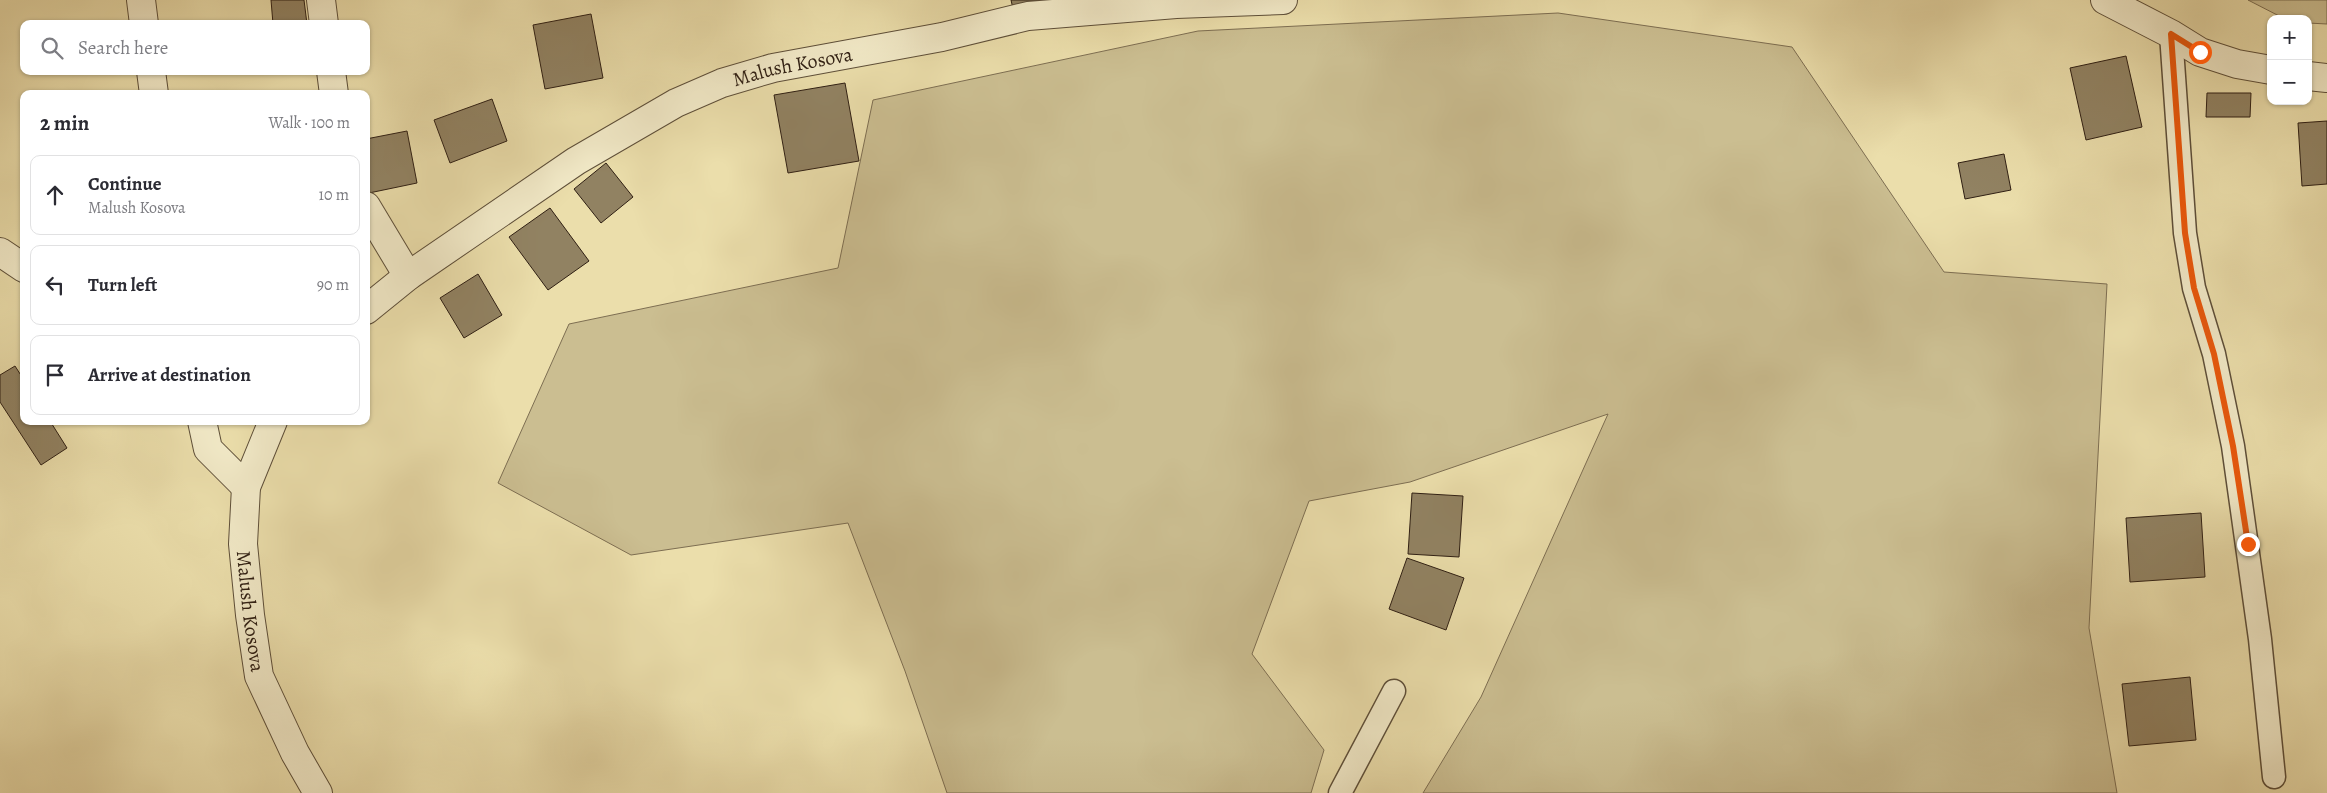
<!DOCTYPE html>
<meta charset="utf-8">
<style>
:root{--surface:#fff;--page:#f7f7f7;--text:#2b2b33;--muted:#7c7c81;--line:#e1e1e2}
body{margin:0;font-family:Alegreya,serif;background:var(--page);color:var(--text)}
.controls{position:absolute;right:15px;top:15px;display:grid;overflow:hidden;border-radius:10px;box-shadow:0 1px 4px #0004}
.controls button{width:45px;height:45px;display:grid;place-items:center;padding:0;border:0;border-bottom:1px solid var(--line);background:var(--surface);color:var(--text);font:25px sans-serif}
.stop{position:absolute;width:15px;height:15px;margin:-11px;border:4px solid #ea580c;border-radius:50%;background:#fff}
.stop.end{background:#ea580c;border-color:#fff;box-shadow:0 1px 5px #0008}
.list{margin:0;padding:0;list-style:none}
h2{display:flex;justify-content:space-between;align-items:center;height:65px;margin:0;padding:0 20px;font-size:21px}
h2 small{font-size:16px;font-weight:400;color:var(--muted)}
.list li{display:grid;grid-template-columns:32px 1fr auto;gap:15px;align-items:center;box-sizing:border-box;height:80px;margin:0 10px 10px;padding:0 10px;border:1px solid var(--line);border-radius:10px}
.list b{display:block;font-size:19px;white-space:nowrap}
.list p{margin:0;font-size:16px;white-space:nowrap;color:var(--muted)}
.list em{font-size:16px;font-style:normal;color:var(--muted)}
.icon{flex:none;width:28px;height:28px;fill:none;stroke:currentColor;stroke-width:2;stroke-linecap:round;stroke-linejoin:round}
.map{position:relative;flex:none;width:2327px;height:793px;overflow:hidden}
.search{position:absolute;background:var(--surface);box-shadow:0 1px 4px #0004;left:20px;top:20px;width:350px;height:55px;display:flex;align-items:center;gap:12px;box-sizing:border-box;padding:0 18px;border-radius:10px;color:var(--muted);font-size:19px}
.panel{position:absolute;background:var(--surface);box-shadow:0 1px 4px #0004;left:20px;top:90px;width:350px;height:335px;border-radius:10px}
.map>svg:first-child{display:block}
.green{fill:#cbbe91;stroke:#7d6e52}
.building{fill:#918262;stroke:#2f1f13}
.lines{fill:none;stroke-linecap:round;stroke-linejoin:round}
.service-casing{stroke:#5e4f39;stroke-width:25}
.minor-casing{stroke:#5e4f39;stroke-width:30}
.service{stroke:#f2eac8;stroke-width:22}
.minor{stroke:#f2eac8;stroke-width:28}
.route{stroke:#ea580c;stroke-width:6}
.labels{text-anchor:middle;dominant-baseline:central;stroke-width:5;stroke-linejoin:round;paint-order:stroke}
.street-label{font-size:20px;fill:#2f1f13;stroke:#f2eac8}
</style>
<div class="map">
<svg width="2327" height="793" viewBox="0 0 2327 793">
<rect width="100%" height="100%" fill="#ebdeab"/>
<filter id="stains"><feTurbulence type="fractalNoise" baseFrequency=".004" numOctaves="4"/><feColorMatrix values="0 0 0 0 .2 0 0 0 0 .09 0 0 0 0 .02 0 0 0 .5 -.17"/></filter>
<radialGradient id="worn" r=".72"><stop offset=".6" stop-color="#630" stop-opacity="0"/><stop offset="1" stop-color="#630" stop-opacity=".3"/></radialGradient>
<g class="green">
<path d="M2248 0H2327V24L2308 23V19H2285Z"/>
<path d="M1558 13 1792 47 1944 272 2107 284 2089 628 2117 793H1423L1481 697 1608 414 1410 482 1309 501 1252 654 1324 750 1311 793H947L905 671 848 523 631 555 498 483 569 324 838 268 873 100 1198 31Z"/>
</g>
<g class="building">
<path d="M271 0H304L307 24H273Z"/>
<path d="M1011 0H1087L1014 13Z"/>
<path d="M591 14 603 78 545 89 533 25Z"/>
<path d="M2126 56 2142 127 2086 140 2070 68Z"/>
<path d="M845 83 859 161 788 173 774 95Z"/>
<path d="M2207 93H2251L2250 117H2206Z"/>
<path d="M492 99 507 141 450 163 434 120Z"/>
<path d="M2327 121V184L2302 186 2298 123Z"/>
<path d="M407 131 417 183 369 193 366 180V139Z"/>
<path d="M2004 154 2011 190 1965 199 1958 163Z"/>
<path d="M606 163 633 197 601 223 574 189Z"/>
<path d="M550 208 589 261 548 290 509 237Z"/>
<path d="M478 274 502 315 464 338 440 298Z"/>
<path d="M15 366 24 380V421H50L67 448 41 465 0 402V375Z"/>
<path d="M1412 493 1463 496 1459 557 1408 554Z"/>
<path d="M2201 513 2205 577 2130 582 2126 518Z"/>
<path d="M1407 558 1464 578 1446 630 1389 609Z"/>
<path d="M2190 677 2196 740 2129 746 2122 684Z"/>
</g>
<g class="lines">
<g class="service-casing">
<g id="service">
<path d="M2171 34 2185 233 2194 288 2214 354 2233 446 2260 639 2274 777"/>
<path d="M1340 793 1394 691"/>
</g>
</g>
<g class="minor-casing">
<g id="minor">
<path d="M141 0 144 24"/>
<path d="M321 0 324 24"/>
<path d="M2105 0 2171 34 2200 52 2237 64 2271 70"/>
<path d="M151 71 154 94"/>
<path d="M331 71 334 94"/>
<path d="M2308 76 2327 78"/>
<path d="M366 206 408 276"/>
<path d="M0 252 24 268"/>
<path id="s1" d="M366 310 408 276 576 161 676 103 722 83 773 68 942 37 1028 16 1176 4 1283 0"/>
<path d="M202 421 208 449 246 487"/>
<path id="s2" d="M273 421 246 487 243 544 250 615 259 676 295 753 318 793"/>
</g>
</g>
<use href="#service" class="service"/>
<use href="#minor" class="minor"/>
</g>
<g class="lines">
<path class="route" d="M2200 52 2171 34 2185 233 2194 288 2214 354 2233 446 2248 544"/>
</g>
<g class="labels">
<g class="street-label">
<text stroke="none"><textPath href="#s1" startOffset="496">Malush Kosova</textPath></text>
<text stroke="none"><textPath href="#s2" startOffset="196">Malush Kosova</textPath></text>
</g>
</g>
<rect width="100%" height="100%" filter="url(#stains)"/>
<rect width="100%" height="100%" fill="url(#worn)"/>
</svg>
<div class="controls">
<button>+</button>
<button>−</button>
</div>
<div class="stop" style="left:2200px;top:52px"></div>
<div class="stop end" style="left:2248px;top:544px"></div>
<div class="search"><svg class="icon" aria-label="search" viewBox="0 0 24 24"><circle cx="10" cy="10" r="6"/><path d="M15 15l6 6"/></svg>Search here</div>
<section class="panel">
<h2>2 min<small>Walk · 100 m</small></h2>
<ul class="list">
<li><svg class="icon" aria-label="ahead" viewBox="0 0 24 24"><path d="M12 20V5M6 11l6-6 6 6"/></svg><div><b>Continue</b><p>Malush Kosova</p></div><em>10 m</em></li>
<li><svg class="icon" aria-label="left" viewBox="0 0 24 24"><path d="M17 20v-9H6M10 6l-5 5 5 5"/></svg><div><b>Turn left</b></div><em>90 m</em></li>
<li><svg class="icon" aria-label="arrive" viewBox="0 0 24 24"><path d="M6 21V4h12l-3 4 3 4H6"/></svg><div><b>Arrive at destination</b></div></li>
</ul>
</section>
</div>
